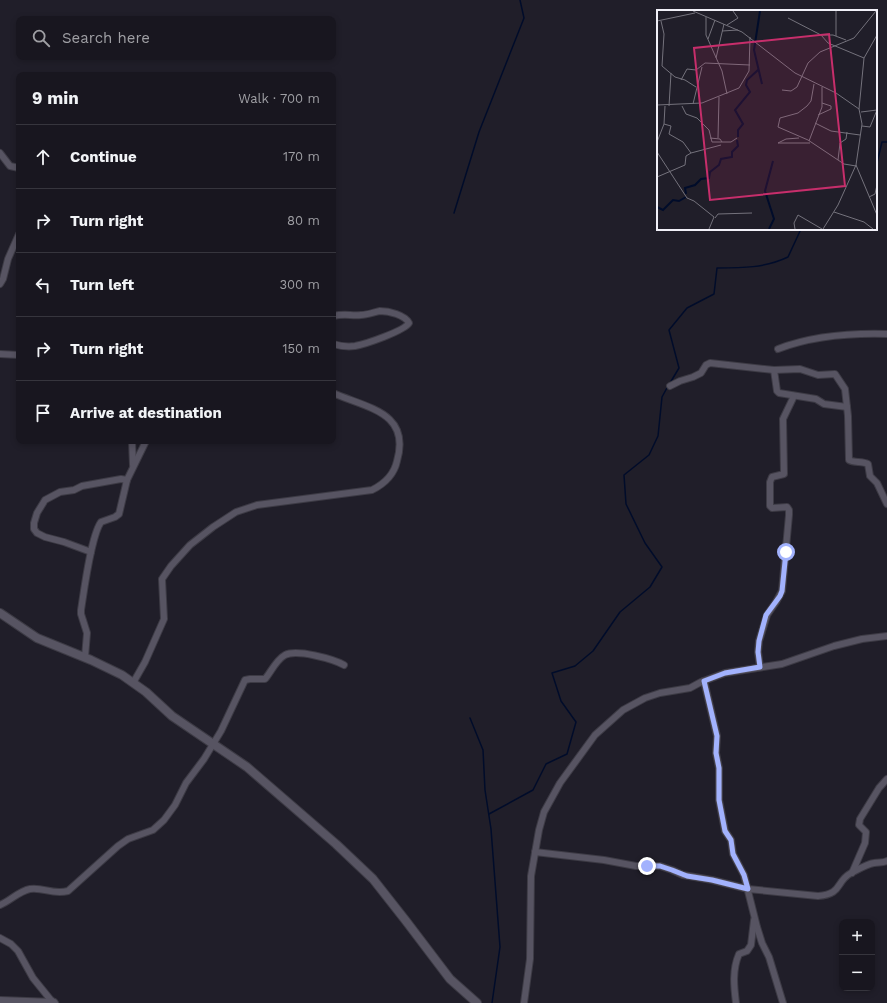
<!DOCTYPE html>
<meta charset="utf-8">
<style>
:root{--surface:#18161f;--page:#25232c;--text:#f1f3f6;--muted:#9f9fa4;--line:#36353d}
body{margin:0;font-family:"Work Sans",sans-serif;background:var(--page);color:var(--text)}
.controls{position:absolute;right:12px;bottom:12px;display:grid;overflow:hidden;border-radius:8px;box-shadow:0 2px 6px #0003}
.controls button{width:36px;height:36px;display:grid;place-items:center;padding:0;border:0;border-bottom:1px solid var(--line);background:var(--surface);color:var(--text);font:20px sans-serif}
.stop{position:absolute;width:12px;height:12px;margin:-9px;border:3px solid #a2b2fd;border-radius:50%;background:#fff}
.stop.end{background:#a2b2fd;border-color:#fff;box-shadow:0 1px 4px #0008}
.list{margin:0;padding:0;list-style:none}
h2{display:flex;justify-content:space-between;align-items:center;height:52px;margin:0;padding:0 16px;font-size:17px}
h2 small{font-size:13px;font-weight:400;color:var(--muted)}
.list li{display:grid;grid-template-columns:26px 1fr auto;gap:12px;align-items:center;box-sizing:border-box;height:64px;padding:0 16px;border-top:1px solid var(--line)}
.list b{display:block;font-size:15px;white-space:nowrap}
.list em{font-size:13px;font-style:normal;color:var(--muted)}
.icon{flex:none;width:22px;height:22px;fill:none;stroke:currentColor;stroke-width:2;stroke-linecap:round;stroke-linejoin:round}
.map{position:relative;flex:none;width:887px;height:1003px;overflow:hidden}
.search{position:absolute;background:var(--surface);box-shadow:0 2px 6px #0003;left:16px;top:16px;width:320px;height:44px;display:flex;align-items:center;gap:10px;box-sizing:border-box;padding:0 14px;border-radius:8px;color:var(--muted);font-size:15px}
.panel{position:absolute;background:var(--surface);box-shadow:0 2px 6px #0003;left:16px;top:72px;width:320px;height:372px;border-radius:8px}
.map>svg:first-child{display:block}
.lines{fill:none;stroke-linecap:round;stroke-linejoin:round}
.stream{stroke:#000c2a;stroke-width:1.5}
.street-casing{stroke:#3d3b45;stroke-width:8}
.secondary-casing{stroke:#3d3b45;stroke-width:10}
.street{stroke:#575462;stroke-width:6}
.secondary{stroke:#575462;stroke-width:8}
.route{stroke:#a2b2fd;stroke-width:5}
.inset-river{fill:none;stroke:#000c2a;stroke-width:2}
.inset-road{fill:none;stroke:#74727c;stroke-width:1}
.view{fill:#c72e6b;fill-opacity:0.15;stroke:#c72e6b;stroke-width:2}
.inset-edge{fill:none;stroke:#f1f0f8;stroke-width:2}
</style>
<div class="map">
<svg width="887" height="1003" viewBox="0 0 887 1003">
<rect width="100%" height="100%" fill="#201e29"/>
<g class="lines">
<g class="stream">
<path d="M876 167 882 142H887"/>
<path d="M454 213 479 132 524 18 520 0"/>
<path d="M670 383 679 368 669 330 687 308 714 294 717 268C742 268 765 268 788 257L801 229"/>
<path d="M470 718 483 750 485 790 491 829 500 947 492 1003"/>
<path d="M489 814 533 790 546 764 567 754 576 722 561 701 552 673 575 666 593 651 620 612 650 587 662 567 645 543 626 504 624 475 649 455 658 436 662 397 668 386"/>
</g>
<g class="street-casing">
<g id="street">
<path d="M0 153 10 166 19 168"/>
<path d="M0 284 3 279 8 259 19 234"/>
<path d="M333 316C346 313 350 316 361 315 368 315 374 312 380 311 389 311 405 315 409 323 404 331 366 344 355 346 348 347 340 346 333 344"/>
<path d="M778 349C812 336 851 333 887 334"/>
<path d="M0 354 19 355"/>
<path d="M774 370 777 391 779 393 816 399 824 404 847 407"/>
<path d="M670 386 680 381 693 377 701 373 706 365 710 363 774 370 800 369 818 375 835 374 845 389 848 416 849 460C854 463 862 461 868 464L870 476 877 483 887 504"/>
<path d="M132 441 133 465"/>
<path d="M91 552 64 542 45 537 37 533 34 529V523L37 513 45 500 60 492 74 490 82 486 121 479 127 480"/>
<path d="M85 657 87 633 81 614V610C84 591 91 536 101 522L115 517 119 514 127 480 146 441"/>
<path d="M760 667 758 652 759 641 767 615 776 602 782 591 789 515V510L787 507 772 508 770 506V482L772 477 784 474 783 419 794 396"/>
<path d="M704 681 717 736 716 753 719 768V800L725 831 731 840 733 854 744 875 757 927 762 943 769 957 783 1003"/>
<path d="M133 683 145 662 164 619 162 579 171 566 190 545 213 527 236 512 257 505 372 490C384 484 394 475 397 461 411 412 367 408 333 393"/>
<path d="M535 852 604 860 636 866H660L672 870 683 875 712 880 748 889 818 896C843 894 835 882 851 873 857 870 867 864 874 863 879 862 883 863 887 861"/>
<path d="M852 873 865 843 866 832 859 825 860 819 879 788 887 779"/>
<path d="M0 905C10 901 19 891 30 889 44 887 52 895 68 891L118 846 128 839 153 830 164 820 175 805 186 783 204 759 221 731 245 680 250 679H265C271 672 276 660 285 655 297 649 333 659 344 665"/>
<path d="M0 938 11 944 18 951 33 978 50 999 55 1003"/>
<path d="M0 1000 54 1002"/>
<path d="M524 1003 530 959 531 876 539 830 544 812 560 783 595 735 623 710 645 698 660 693 690 688 701 682 725 673 782 664 834 646 862 639 887 636"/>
<path d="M736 1003C734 987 732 970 739 954L747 951 751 945 754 920"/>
</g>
</g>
<g class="secondary-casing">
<path id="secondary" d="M0 613 37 638 91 660 122 675 146 692 172 716 247 767 336 844 373 879 406 921 450 979 477 1003"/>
</g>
<use href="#street" class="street"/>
<use href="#secondary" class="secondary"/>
</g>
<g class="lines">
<path class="route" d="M647 866H660L672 870 687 876 712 880 748 889 744 875 733 854 731 840 725 831 719 800V768L716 753 717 736 704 681 725 673 760 667 758 652 759 641 766 615 780 596 782 591 786 552"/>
</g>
<g transform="translate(657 10)">
<rect width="220" height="220" fill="#201e29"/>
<path class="inset-river" d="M103 1 97 40 105 74M81 127V120L86 114 78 100 93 82 89 75 90 70 101 60M29 184 28 178 38 175 44 169 52 168 53 162 62 155 64 149 75 147V142L81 136 80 130M0 197 6 200 16 190 22 191 29 187M112 219 117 209 108 181 116 151"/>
<path class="inset-road" d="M36 1 85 22 138 63 179 83 202 99 205 114 199 155 220 205M179 1V26M49 7V25L65 61 70 84M131 8 164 25 171 33 207 48M0 11 38 3M4 11 7 24 5 56 18 67 28 70 39 77M70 15 81 8 76 1M65 21 81 20M164 25H176L189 30M51 29 58 10M59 48 67 14M24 70 30 59 39 60 48 53 93 55M157 74 154 91 150 96 141 103 123 108 121 117 151 130 187 154 199 156M125 80 134 81 140 77 151 53 163 42 197 28 219 1M36 94 45 57M0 95 45 93 82 78 92 61 93 27M12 96 14 63M25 96 29 104 40 108 52 120 55 132H74L80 128M202 99 207 48 220 25M204 102 220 100M161 105 174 99V96L165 93M158 113 174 121 203 125M7 114 14 116 12 124 26 132 34 143M205 116 213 117 220 100M53 128 63 129 65 132M61 128 62 87M142 128 129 129 121 133H153M152 131 165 97V77M0 132 7 114 8 96M0 142 30 188 37 191 57 207 52 219M181 150 183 133 189 129 190 122M0 167 28 155 29 146 34 143 64 135M212 187 218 184 220 175M177 202 207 212 216 219M58 208 61 204 95 203M138 219 137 213 141 205 165 219M166 219 181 195 199 155"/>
<path class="view" d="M172 24 188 176 53 190 37 38Z"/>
<rect width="220" height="220" class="inset-edge"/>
</g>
</svg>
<div class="controls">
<button>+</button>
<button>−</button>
</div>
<div class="stop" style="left:786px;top:552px"></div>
<div class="stop end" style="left:647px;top:866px"></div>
<div class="search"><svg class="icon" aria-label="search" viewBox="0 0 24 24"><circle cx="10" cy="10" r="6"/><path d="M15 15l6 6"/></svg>Search here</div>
<section class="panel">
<h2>9 min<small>Walk · 700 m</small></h2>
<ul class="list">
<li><svg class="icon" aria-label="ahead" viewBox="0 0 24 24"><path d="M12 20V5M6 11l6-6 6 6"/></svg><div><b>Continue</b></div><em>170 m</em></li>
<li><svg class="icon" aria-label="right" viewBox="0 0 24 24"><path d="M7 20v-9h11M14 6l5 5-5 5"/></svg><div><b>Turn right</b></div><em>80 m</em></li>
<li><svg class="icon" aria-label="left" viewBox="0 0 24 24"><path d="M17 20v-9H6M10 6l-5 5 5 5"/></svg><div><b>Turn left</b></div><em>300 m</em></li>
<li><svg class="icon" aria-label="right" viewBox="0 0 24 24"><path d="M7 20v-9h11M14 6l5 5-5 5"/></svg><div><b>Turn right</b></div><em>150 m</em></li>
<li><svg class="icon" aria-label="arrive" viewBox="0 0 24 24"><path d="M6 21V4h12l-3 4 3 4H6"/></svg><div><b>Arrive at destination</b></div></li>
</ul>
</section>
</div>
